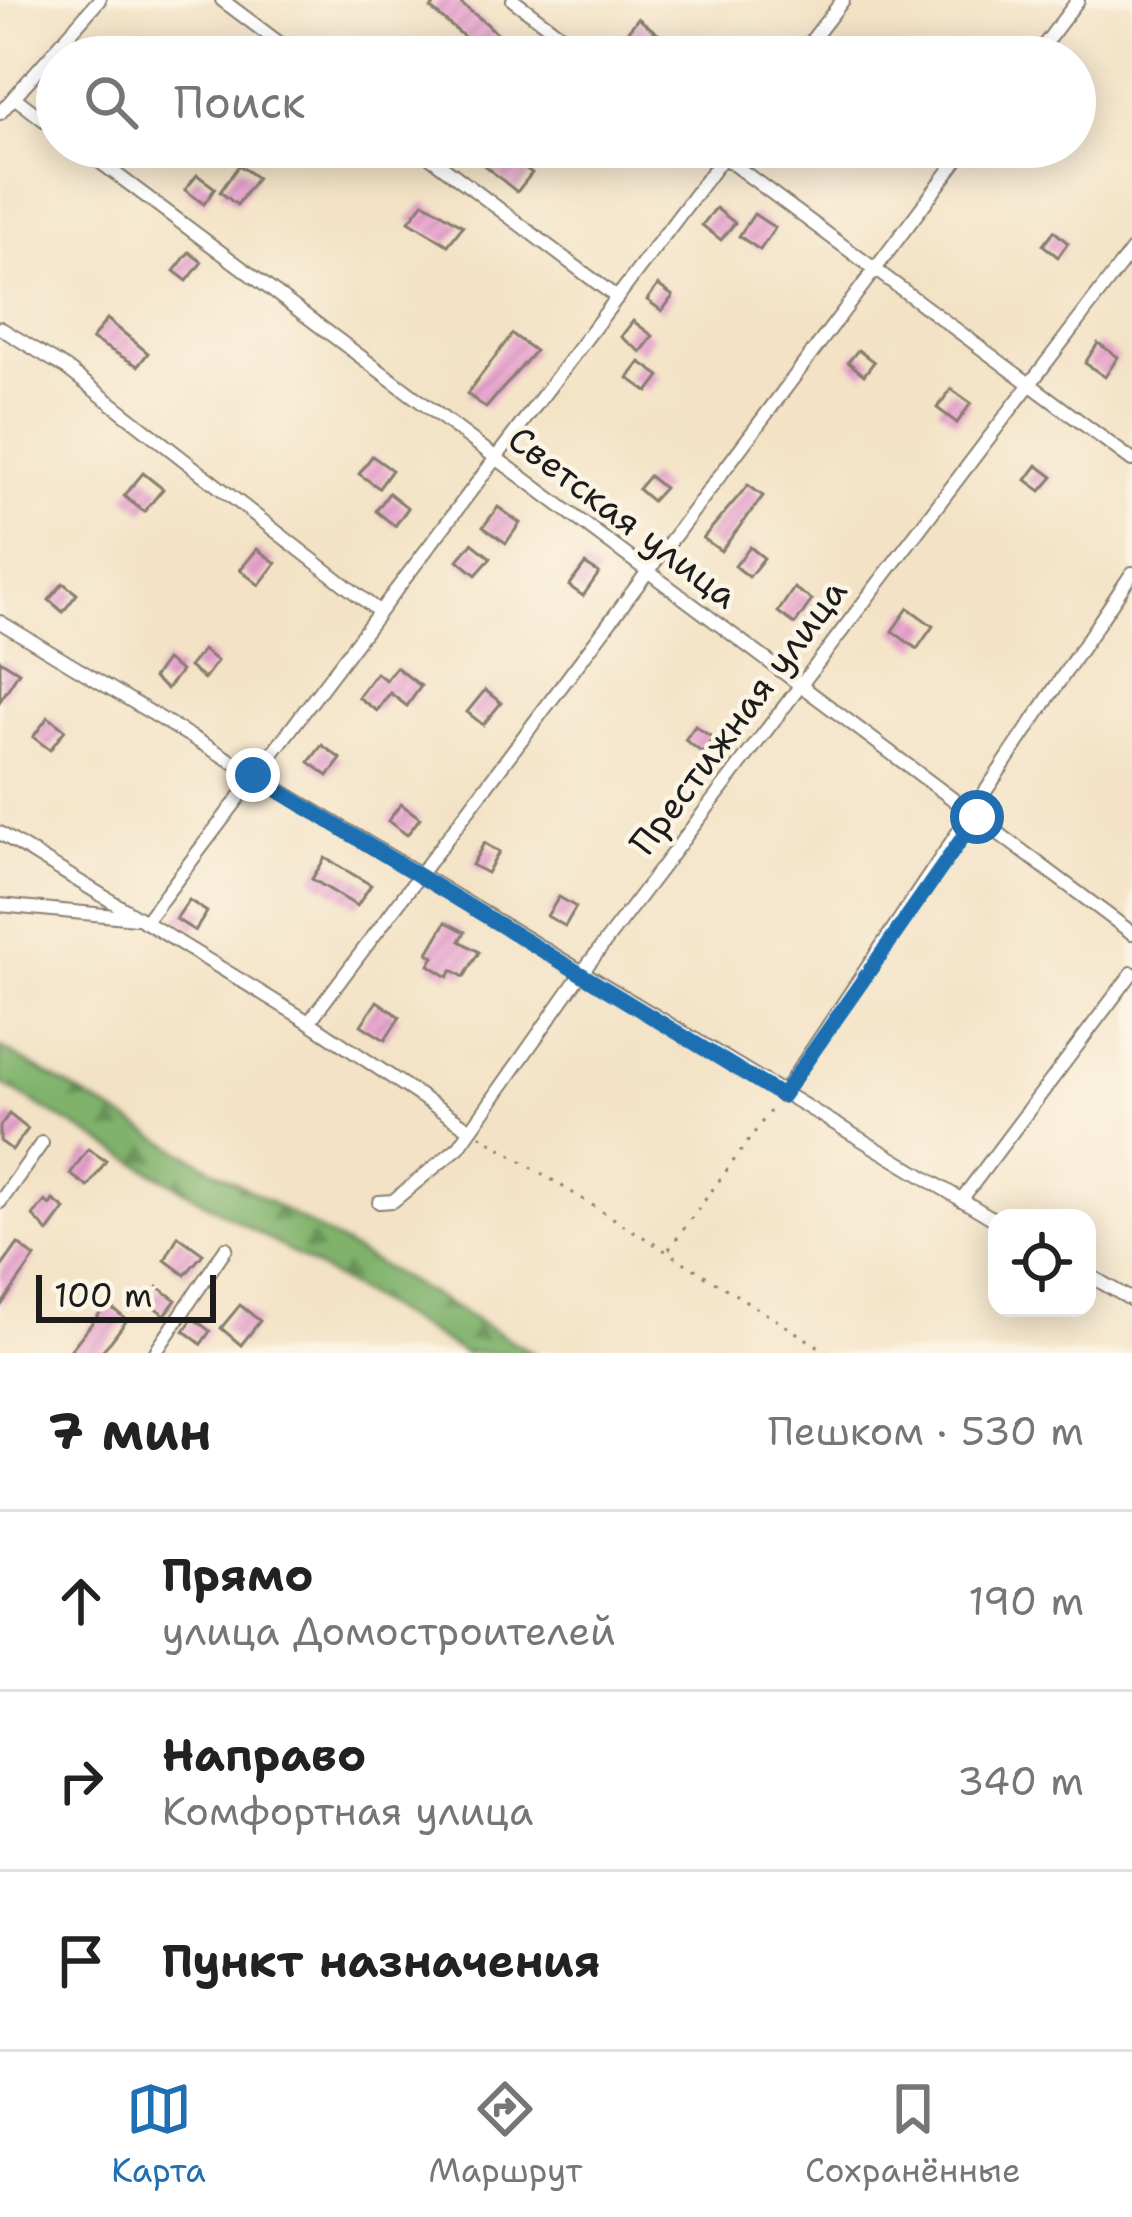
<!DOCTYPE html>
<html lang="ru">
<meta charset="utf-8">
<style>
:root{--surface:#fff;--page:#f2f2f2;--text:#222;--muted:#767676;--line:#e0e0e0;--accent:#1f6fb2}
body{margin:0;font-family:"Shantell Sans",sans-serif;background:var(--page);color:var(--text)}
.controls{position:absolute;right:36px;bottom:36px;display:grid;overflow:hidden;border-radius:24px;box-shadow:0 6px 30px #0003}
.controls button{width:108px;height:108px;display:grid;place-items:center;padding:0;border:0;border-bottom:3px solid var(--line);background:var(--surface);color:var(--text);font:60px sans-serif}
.scale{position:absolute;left:36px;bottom:30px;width:180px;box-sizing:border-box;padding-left:12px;border:6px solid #1c1c1c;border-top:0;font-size:33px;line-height:42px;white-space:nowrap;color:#1c1c1c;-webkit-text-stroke:9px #fcf5e5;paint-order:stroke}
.stop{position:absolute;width:36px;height:36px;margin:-27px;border:9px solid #1f6fb2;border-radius:50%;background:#fff}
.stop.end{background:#1f6fb2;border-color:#fff;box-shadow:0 3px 12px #0008}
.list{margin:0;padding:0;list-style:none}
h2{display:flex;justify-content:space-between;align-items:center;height:156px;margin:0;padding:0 48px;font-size:51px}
h2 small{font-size:39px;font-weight:400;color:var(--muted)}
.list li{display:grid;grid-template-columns:78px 1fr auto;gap:36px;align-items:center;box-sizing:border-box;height:180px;padding:0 48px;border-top:3px solid var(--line)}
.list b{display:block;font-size:45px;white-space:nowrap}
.list p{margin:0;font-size:39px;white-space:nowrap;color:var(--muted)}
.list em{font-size:39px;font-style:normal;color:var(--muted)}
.icon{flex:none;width:66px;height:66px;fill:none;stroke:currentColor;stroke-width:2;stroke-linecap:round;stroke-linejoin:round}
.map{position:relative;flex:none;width:1132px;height:1353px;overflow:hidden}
.search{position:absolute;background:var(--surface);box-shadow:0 6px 30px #0003;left:36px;right:36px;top:36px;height:132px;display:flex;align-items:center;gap:30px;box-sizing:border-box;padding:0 42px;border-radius:66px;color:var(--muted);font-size:45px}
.sheet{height:696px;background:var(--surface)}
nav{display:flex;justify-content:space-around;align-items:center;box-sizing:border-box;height:168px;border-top:3px solid var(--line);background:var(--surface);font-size:33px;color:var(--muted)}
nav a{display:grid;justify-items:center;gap:6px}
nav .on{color:var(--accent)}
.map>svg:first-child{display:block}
.forest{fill:url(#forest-firs);stroke:#4e6744;stroke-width:3}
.building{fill:url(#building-hatch)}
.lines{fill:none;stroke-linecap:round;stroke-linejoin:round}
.minor-casing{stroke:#887f70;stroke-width:16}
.path{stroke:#887f70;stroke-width:3;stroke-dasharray:3 9;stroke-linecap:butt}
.minor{stroke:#fff;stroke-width:12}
.route{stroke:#1f6fb2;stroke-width:15}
.labels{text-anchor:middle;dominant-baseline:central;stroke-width:9;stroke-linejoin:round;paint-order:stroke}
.street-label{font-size:36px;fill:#1c1c1c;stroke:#fcf5e5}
</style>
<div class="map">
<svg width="1132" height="1353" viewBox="0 0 1132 1353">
<defs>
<pattern id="forest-firs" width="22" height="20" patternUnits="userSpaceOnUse" patternTransform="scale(3)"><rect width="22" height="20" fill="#80b26c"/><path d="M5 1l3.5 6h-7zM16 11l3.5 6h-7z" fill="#689058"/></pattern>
<pattern id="building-hatch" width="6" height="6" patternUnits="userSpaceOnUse" patternTransform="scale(3)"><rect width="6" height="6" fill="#e9a4cf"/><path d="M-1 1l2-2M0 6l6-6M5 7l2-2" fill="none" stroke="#c78db1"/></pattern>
</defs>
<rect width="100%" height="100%" fill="#fcf5e5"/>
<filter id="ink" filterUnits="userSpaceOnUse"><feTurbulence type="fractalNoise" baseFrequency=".00833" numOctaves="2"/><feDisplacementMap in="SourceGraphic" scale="24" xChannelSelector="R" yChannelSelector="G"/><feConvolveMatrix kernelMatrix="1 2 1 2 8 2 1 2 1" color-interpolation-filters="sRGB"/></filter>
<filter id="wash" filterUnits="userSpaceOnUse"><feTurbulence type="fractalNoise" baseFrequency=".004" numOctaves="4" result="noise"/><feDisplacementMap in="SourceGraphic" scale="48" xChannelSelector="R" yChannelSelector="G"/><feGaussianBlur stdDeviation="2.7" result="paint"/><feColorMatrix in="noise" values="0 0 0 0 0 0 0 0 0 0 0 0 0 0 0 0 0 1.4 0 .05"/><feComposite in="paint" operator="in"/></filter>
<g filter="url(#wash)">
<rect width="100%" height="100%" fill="#f3e2c5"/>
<path class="forest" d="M0 1047 533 1353H464L0 1083Z"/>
<g id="blocks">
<g class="building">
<path d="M438 0H456L486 23 507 44 498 57H488L431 9Z"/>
<path d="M638 18 678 50 673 57H652L624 36Z"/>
<path d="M484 147H496L532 173 517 192 475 158Z"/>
<path d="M239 165 257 178 237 205 220 192Z"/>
<path d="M197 175 215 188 204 204 185 190Z"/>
<path d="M424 202 463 226 448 245 409 221Z"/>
<path d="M716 208 735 223 721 240 702 225Z"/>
<path d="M754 214 775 228 760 250 739 236Z"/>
<path d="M1054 231 1068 243 1058 257 1043 245Z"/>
<path d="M189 252 202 262 187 281 174 271Z"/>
<path d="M658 285 673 296 662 311 647 300Z"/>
<path d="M107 319 148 353 138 366 92 339Z"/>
<path d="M633 321 653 336 641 352 621 337Z"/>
<path d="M512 334 535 351 486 408 467 394Z"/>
<path d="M1098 343 1118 357 1105 377 1085 363Z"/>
<path d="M858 350 874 362 864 375 848 362Z"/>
<path d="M640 362 660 376 648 392 628 378Z"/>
<path d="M951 389 971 403 957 423 937 408Z"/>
<path d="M372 456 392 470 379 488 359 474Z"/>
<path d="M1037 465 1053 477 1041 491 1026 480Z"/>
<path d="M143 473 163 489 144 512 124 496Z"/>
<path d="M649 476 664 488 652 501 638 489Z"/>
<path d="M748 485 763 496 721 551 703 538Z"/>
<path d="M389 493 408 508 395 526 376 511Z"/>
<path d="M498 507 520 523 506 543 483 527Z"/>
<path d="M472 543 491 558 476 575 458 560Z"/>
<path d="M750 547 764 558 749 577 735 566Z"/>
<path d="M257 549 276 563 259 585 240 570Z"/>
<path d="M585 564 599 573 583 596 569 586Z"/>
<path d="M63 583 77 594 63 612 49 600Z"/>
<path d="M794 588 812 600 795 624 778 612Z"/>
<path d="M908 608 933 626 917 649 892 631Z"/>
<path d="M203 650 217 661 204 679 189 667Z"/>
<path d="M0 660 19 672 0 701Z"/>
<path d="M166 660 181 671 167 689 153 678Z"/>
<path d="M396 667 421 686 407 706 390 693 377 711 358 697 376 673 386 680Z"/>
<path d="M485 690 501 703 483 725 467 712Z"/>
<path d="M48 717 65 730 50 750 33 737Z"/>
<path d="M695 726 713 738 703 753 685 740Z"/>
<path d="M322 745 341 759 328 776 309 762Z"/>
<path d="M401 804 420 818 407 835 388 821Z"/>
<path d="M484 843 499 852 487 873 472 865Z"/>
<path d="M325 858 371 885 357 906 312 879Z"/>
<path d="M559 897 576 907 565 926 547 916Z"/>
<path d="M189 900 207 912 195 931 176 919Z"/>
<path d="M446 922 465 932 460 941 479 952 464 977 452 970 448 977 429 965 434 957 428 953Z"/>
<path d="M377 1001 400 1017 385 1040 361 1025Z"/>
<path d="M9 1114 28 1129 12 1150 0 1141V1126Z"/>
<path d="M88 1149 106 1161 88 1187 70 1174Z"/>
<path d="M53 1200 65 1209 48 1232 33 1216 45 1201 50 1205Z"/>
<path d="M178 1236 203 1254 185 1275 165 1260Z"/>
<path d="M18 1244 35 1257 0 1307V1269Z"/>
<path d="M158 1287 176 1300 165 1315 147 1302Z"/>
<path d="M107 1304 127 1320 111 1341 100 1353H68Z"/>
<path d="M240 1305 260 1321 241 1345 221 1328Z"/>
<path d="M193 1318 210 1331 201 1344 184 1331Z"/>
</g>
</g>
</g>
<g filter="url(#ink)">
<use href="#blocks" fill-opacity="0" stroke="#887f70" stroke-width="3"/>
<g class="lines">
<g class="minor-casing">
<g id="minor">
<path d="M222 0 298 57"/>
<path d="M513 0 590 57"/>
<path d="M799 57 843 0"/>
<path d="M1035 57 1078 0"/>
<path d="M14 97 57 130"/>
<path d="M0 113 99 0"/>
<path d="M80 147 1132 933"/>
<path d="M417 147 616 297"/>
<path d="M710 147 1132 460"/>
<path d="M0 328 66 368 377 610"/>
<path d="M0 622 997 1221"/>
<path d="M0 833 309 1022 468 1128"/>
<path d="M0 905 136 918"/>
<path d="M145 922 731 147"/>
<path d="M309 1022 967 147"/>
<path d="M781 1096 1132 573"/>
<path d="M961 1200 1132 973"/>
<path d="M0 1202 42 1143"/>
<path d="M379 1202 393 1201 459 1147 580 975 1132 250"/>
<path d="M1087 1274 1132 1300"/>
<path d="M155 1353 226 1248"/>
</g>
</g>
<g class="path">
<path d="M480 1135 829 1353"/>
<path d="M669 1249 773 1107"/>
</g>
<use href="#minor" class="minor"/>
</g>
</g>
<g class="lines" filter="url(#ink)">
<path class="route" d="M253 775 782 1096 977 817"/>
</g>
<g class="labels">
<g class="street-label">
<text transform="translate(623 517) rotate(37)">Светская улица</text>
<text transform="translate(738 717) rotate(-53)">Престижная улица</text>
</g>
</g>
</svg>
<div class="controls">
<button><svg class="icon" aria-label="locate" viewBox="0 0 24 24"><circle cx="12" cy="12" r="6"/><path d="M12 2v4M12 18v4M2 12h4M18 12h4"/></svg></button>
</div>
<div class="scale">100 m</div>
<div class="stop" style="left:977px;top:817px"></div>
<div class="stop end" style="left:253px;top:775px"></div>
<div class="search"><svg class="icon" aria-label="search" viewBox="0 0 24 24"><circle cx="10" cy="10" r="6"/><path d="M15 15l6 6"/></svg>Поиск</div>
</div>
<section class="sheet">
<h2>7 мин<small>Пешком · 530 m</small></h2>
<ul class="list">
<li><svg class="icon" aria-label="ahead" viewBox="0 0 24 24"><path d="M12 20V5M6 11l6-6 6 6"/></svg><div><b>Прямо</b><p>улица Домостроителей</p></div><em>190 m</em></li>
<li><svg class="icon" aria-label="right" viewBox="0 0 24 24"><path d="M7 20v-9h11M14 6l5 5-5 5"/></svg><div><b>Направо</b><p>Комфортная улица</p></div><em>340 m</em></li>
<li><svg class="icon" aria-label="arrive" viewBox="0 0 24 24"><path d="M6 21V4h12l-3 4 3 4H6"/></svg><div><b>Пункт назначения</b></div></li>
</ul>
</section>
<nav>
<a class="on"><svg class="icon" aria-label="map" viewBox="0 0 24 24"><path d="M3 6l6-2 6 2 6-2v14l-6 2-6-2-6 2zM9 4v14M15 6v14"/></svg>Карта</a>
<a><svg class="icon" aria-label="directions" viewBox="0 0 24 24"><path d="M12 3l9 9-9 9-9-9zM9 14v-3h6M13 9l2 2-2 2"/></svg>Маршрут</a>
<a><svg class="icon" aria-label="saved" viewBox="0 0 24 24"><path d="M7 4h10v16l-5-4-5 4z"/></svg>Сохранённые</a>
</nav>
